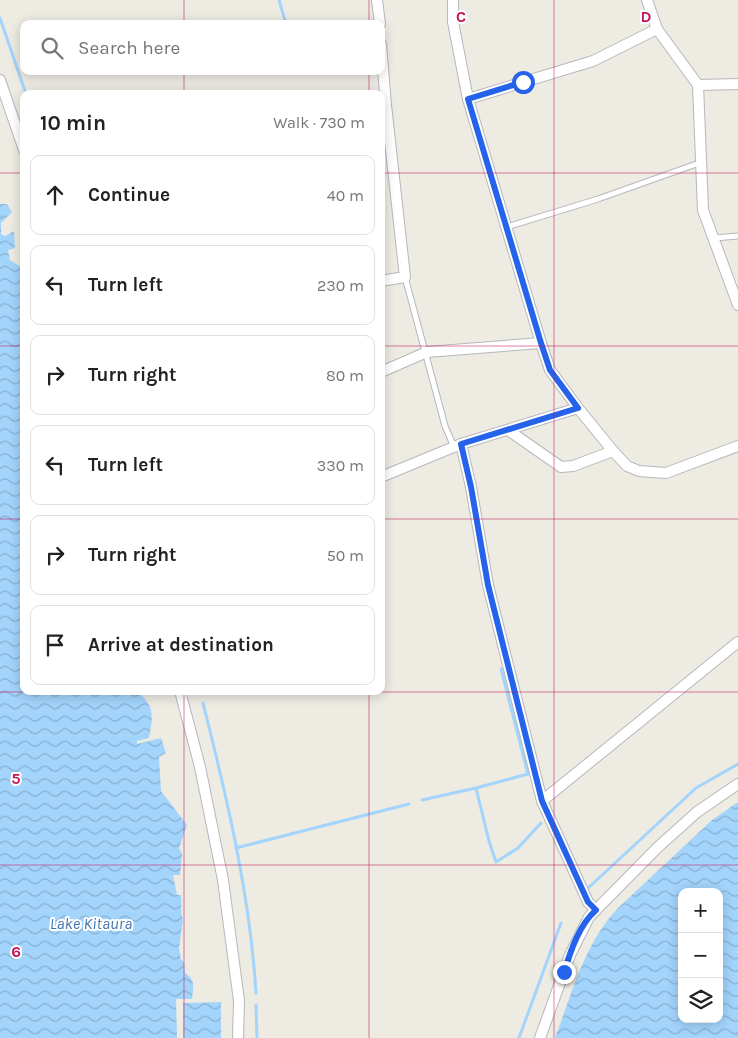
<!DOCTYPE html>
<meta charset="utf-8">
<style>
:root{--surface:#fff;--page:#f6f6f6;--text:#222;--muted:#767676;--line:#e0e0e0}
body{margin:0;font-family:Karla,sans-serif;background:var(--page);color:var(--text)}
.controls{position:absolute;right:15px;bottom:15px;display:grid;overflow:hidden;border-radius:10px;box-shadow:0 2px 12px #0003}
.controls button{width:45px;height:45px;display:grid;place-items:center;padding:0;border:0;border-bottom:1px solid var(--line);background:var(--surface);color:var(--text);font:25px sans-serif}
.stop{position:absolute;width:15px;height:15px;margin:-11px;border:4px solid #2563eb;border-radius:50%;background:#fff}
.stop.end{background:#2563eb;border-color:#fff;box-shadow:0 1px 5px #0008}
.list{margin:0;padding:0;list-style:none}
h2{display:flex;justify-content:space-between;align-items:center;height:65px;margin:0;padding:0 20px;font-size:21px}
h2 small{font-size:16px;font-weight:400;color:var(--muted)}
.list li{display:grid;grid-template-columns:32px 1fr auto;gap:15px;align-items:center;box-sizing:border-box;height:80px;margin:0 10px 10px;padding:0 10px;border:1px solid var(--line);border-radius:10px}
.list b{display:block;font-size:19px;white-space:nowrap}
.list em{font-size:16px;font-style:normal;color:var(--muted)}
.icon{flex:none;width:28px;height:28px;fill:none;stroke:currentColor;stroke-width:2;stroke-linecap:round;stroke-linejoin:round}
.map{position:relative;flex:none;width:738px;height:1038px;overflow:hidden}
.search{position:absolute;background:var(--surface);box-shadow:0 2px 12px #0003;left:20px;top:20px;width:365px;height:55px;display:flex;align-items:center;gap:12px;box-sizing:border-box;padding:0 18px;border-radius:10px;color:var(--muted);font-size:19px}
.panel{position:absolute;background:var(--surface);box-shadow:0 2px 12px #0003;left:20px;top:90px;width:365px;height:605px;border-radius:10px}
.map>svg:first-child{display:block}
.water{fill:url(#water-waves);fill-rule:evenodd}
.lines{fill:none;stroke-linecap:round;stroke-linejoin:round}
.stream{stroke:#a3d4fc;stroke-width:3}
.service-casing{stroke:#b5b8bc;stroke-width:7}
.minor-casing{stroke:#b5b8bc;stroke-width:12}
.service{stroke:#fff;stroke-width:5}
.minor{stroke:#fff;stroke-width:10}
.route{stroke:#2563eb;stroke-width:6}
.grid{fill:none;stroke:#c2185b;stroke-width:1;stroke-opacity:0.55}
.labels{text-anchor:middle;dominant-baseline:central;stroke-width:4;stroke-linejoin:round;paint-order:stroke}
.water-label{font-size:16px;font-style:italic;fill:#4174ae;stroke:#fff}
.grid-label{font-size:16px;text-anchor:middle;font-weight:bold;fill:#c2185b;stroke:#fff;stroke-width:4;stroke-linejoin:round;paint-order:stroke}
</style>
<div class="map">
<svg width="738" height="1038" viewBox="0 0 738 1038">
<defs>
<pattern id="water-waves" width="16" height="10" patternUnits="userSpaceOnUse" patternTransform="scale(1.25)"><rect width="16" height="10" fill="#a3d4fc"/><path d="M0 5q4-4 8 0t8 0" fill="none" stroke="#88afcf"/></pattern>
</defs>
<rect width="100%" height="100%" fill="#edebe2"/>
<g class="water">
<path d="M0 204H7L12 212 1 223V234L5 236 14 231 15 248 8 250 10 260 19 266 24 265V691H126L124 692 125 695 138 692C155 707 153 716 149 738L137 741V744L161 738 166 753 159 757 161 791 187 825 179 848 182 854 180 875H173L177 895H181C182 903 180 913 183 919L179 948 181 960 184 962 185 973C196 980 193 987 192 999H176L177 1038H0Z"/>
<path d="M738 802V1038H555C572 993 584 945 617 909L712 820ZM682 892H719V1019H682Z"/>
<path d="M221 1002V1038H183V1003Z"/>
</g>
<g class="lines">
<g class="stream">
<path d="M279 0 286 24"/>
<path d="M0 18 26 94"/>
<path d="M203 703C227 798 250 895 256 993"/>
<path d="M476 788 489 841 496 862 518 848 541 823"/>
<path d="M422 800 476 788 528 774 501 669"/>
<path d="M236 848 409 804"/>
<path d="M586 890 696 788 738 764"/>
<path d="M256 1005 257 1038"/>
<path d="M519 1038 561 923"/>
</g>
<g class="service-casing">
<g id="service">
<path d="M507 227 598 199 702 162"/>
<path d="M714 238 738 236"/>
<path d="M405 277 445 426 454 447"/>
</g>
</g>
<g class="minor-casing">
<g id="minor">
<path d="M377 0 380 24"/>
<path d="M453 0V22L468 99 541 343 550 370 578 408 613 451 627 466 639 471 666 473 738 446"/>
<path d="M647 0 657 29 698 85 703 210 738 305"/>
<path d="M381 44 386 105 405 277 381 281"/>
<path d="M0 80 24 150"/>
<path d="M698 85 738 84"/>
<path d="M468 99 593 61 657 29"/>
<path d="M381 372 427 352 541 343"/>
<path d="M508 430 561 467 573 466 613 451"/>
<path d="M461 444 471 487 488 585 542 801 588 902 596 910"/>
<path d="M381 477 461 444 578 408"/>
<path d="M180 691 200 767 223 880 239 1001 238 1038"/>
<path d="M542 801 738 642"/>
<path d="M540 1038 570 955 589 917 657 848 697 812 738 784"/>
</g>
</g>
<use href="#service" class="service"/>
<use href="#minor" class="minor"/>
</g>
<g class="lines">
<path class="route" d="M523 82 468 99 541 343 550 370 578 408 461 444 471 487 488 585 542 801 588 902 596 910C579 925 571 950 564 972"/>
</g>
<path class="grid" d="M184 0V24M369 0V24M554 0V1038M184 71V94M369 71V94M0 173H24M381 173H738M0 346H24M381 346H738M0 519H24M381 519H738M184 691V1038M369 691V1038M0 692H738M0 865H738"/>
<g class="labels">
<g class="water-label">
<text x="91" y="923">Lake Kitaura</text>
</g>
</g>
<g class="grid-label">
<text x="461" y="22">C</text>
<text x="646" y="22">D</text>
<text x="16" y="784">5</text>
<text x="16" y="957">6</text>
</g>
</svg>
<div class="controls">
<button>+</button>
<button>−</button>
<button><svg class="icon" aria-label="layers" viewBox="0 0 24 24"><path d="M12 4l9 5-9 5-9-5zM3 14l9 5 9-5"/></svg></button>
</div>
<div class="stop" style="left:523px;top:82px"></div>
<div class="stop end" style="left:564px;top:972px"></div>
<div class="search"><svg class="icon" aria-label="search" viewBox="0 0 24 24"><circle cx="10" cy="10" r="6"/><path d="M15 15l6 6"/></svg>Search here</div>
<section class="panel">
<h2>10 min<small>Walk · 730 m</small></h2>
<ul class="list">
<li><svg class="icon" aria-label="ahead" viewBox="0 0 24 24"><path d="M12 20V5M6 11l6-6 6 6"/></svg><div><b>Continue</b></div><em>40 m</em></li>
<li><svg class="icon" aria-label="left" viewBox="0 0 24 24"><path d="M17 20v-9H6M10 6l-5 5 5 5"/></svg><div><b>Turn left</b></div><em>230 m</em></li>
<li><svg class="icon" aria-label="right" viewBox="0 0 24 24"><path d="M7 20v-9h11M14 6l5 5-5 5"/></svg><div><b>Turn right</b></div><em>80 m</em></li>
<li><svg class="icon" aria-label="left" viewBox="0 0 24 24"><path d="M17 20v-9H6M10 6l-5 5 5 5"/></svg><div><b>Turn left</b></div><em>330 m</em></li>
<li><svg class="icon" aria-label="right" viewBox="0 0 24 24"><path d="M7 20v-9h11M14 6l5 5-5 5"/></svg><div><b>Turn right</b></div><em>50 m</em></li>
<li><svg class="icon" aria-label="arrive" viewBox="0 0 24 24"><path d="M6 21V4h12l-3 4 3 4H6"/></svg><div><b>Arrive at destination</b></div></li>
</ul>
</section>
</div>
